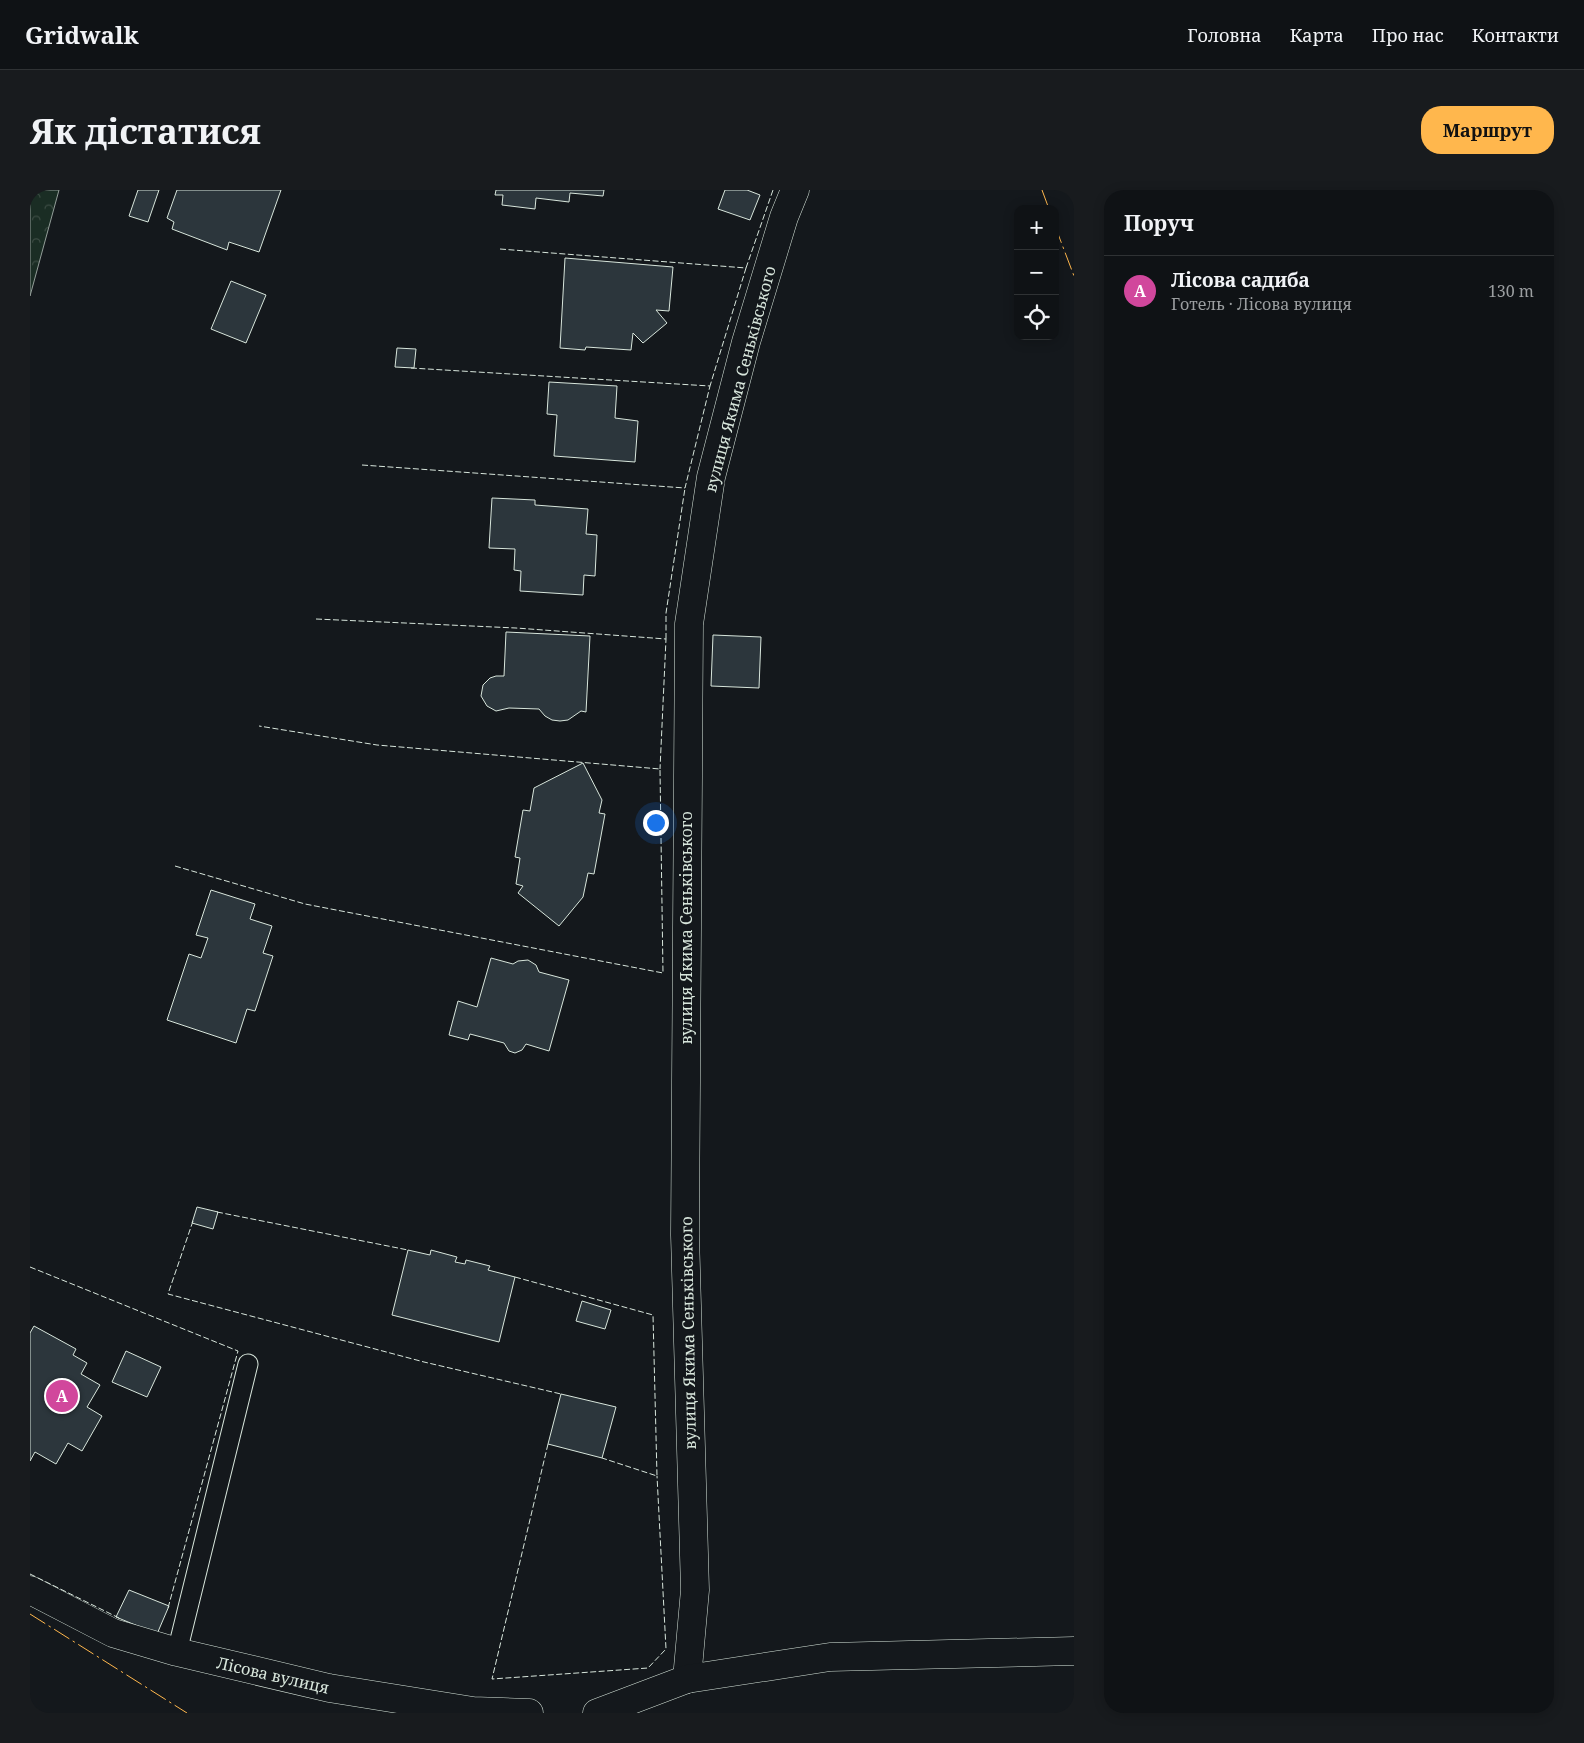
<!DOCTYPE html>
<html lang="uk">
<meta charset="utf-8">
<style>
:root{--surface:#0f1215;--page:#181b1e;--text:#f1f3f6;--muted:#9b9ea0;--line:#2f3234;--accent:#ffb74d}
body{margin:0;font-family:"Noto Serif",serif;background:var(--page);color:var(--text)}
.controls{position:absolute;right:15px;top:15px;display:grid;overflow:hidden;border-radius:10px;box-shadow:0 2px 12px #0003}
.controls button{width:45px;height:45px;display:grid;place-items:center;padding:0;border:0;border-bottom:1px solid var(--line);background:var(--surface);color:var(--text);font:25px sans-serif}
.you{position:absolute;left:625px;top:632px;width:18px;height:18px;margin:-12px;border:4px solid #fff;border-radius:50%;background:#1a73e8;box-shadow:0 0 0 8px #1a73e833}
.badge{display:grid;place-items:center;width:32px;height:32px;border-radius:50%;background:var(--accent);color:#fff;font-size:16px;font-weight:700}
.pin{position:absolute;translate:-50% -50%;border:2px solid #fff;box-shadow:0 1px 5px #0006}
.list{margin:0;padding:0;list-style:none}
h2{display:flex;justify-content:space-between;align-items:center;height:65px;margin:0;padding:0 20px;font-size:21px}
h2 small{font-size:16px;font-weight:400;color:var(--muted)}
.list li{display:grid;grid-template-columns:32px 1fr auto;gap:15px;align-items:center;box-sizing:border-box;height:70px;padding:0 20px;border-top:1px solid var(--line)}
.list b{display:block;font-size:19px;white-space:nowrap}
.list p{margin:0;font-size:16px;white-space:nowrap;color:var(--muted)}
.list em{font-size:16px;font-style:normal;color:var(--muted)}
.icon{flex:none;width:28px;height:28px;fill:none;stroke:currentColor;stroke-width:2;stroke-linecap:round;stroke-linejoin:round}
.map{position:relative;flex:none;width:1044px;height:1523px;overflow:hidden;border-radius:20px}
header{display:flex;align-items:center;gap:30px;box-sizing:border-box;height:70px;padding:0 25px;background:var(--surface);border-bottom:1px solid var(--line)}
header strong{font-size:24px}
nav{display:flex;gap:28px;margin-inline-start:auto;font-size:18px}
.intro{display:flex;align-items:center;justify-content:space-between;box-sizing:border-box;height:120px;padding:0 30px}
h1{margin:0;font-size:35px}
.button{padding:12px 22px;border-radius:20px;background:var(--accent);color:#111;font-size:18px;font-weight:700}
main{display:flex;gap:30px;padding:0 30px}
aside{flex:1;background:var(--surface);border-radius:20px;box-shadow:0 2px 12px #0003}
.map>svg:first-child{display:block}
.forest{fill:url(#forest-crowns);stroke:#939e99}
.building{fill:#2c363c;stroke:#d8e6dc}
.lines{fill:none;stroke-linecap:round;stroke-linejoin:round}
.lane-casing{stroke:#d8e6dc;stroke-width:21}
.street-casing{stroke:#d8e6dc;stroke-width:29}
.lane{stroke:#14181c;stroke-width:19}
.street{stroke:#14181c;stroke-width:28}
.fence{stroke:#d8e6dc;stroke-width:1;stroke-dasharray:6 2.5;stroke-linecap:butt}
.power{stroke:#ffb74d;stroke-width:1;stroke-dasharray:18 4 2.5 4;stroke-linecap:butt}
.labels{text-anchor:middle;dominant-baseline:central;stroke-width:4;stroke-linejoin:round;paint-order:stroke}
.street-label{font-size:16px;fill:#d8e6dc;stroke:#14181c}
</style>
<header>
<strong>Gridwalk</strong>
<nav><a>Головна</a><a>Карта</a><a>Про нас</a><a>Контакти</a></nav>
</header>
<div class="intro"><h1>Як дістатися</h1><a class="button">Маршрут</a></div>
<main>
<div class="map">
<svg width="1044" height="1523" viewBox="0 0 1044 1523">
<defs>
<pattern id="forest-crowns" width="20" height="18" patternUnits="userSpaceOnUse" patternTransform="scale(1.25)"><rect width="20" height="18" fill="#1a2d24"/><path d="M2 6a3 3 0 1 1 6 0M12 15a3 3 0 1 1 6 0" fill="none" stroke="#3b4b43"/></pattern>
</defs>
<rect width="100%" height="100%" fill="#14181c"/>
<path class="forest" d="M0 0H29L0 106Z"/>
<g class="building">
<path d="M108 0H129L118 32 99 26Z"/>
<path d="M147 0H251L229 62 199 52 197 60 142 39 144 32 137 28Z"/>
<path d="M466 0H574L573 6 540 3 539 12 506 8 505 19 472 15 473 5H465Z"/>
<path d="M695 0H717L730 5 720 30 688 19Z"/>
<path d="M535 68 643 77 639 121 626 120 637 133 613 153 603 143 601 160 556 157 555 160 530 158Z"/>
<path d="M201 91 236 105 216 153 181 139Z"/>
<path d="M367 158 386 159 384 178 365 177Z"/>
<path d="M519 192 587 196 585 228 608 231 605 272 524 266 527 225 517 224Z"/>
<path d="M462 308 505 310V315L558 319 556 344 567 345 565 386 554 385 553 405 490 401 491 381 484 380 485 359 459 358Z"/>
<path d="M476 442 560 446 556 522 551 521 538 530 530 531 522 530 515 526 509 519 479 518 466 521 457 516 451 506 453 495 460 488 466 486H474Z"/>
<path d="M683 445 731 447 729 498 681 496Z"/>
<path d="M553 573 572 610 569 623 575 624 564 684 558 683 553 707 529 736 488 703 493 696 486 694 490 668 485 667 493 620 500 621 504 598Z"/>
<path d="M181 700 225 714 220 729 242 736 233 763 243 766 225 821 217 819 206 853 137 830 159 764 171 768 178 748 166 745Z"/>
<path d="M461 768 483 774 488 771 498 770 506 775 509 782 539 790 519 861 496 854 492 860 485 863 479 861 474 853 440 844 438 850 419 845 428 811 447 817Z"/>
<path d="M167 1017 188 1022 183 1039 162 1033Z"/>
<path d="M378 1060 400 1065 401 1060 427 1067 425 1072 435 1074 436 1070 460 1076 458 1080 485 1087 469 1152 362 1125Z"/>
<path d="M552 1111 581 1120 575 1139 546 1131Z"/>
<path d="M4 1136 46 1159 43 1165 57 1173 51 1184 70 1195 57 1217 72 1226 52 1261 38 1253 26 1274 5 1262 0 1271V1143Z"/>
<path d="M96 1161 131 1177 117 1207 82 1192Z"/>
<path d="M531 1204 586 1217 572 1268 518 1254Z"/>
<path d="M99 1400 139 1416 127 1444 86 1427Z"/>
</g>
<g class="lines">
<g class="lane-casing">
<path id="lane" d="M147 1462 218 1174"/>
</g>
<g class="street-casing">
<g id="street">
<path d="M0 1400 83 1443 147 1462 299 1498 443 1521 499 1523"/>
<path d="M657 1489 665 1400 655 1045 659 434 681 287 716 152 754 27 765 0"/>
<path d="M567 1523 657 1489 800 1467 1044 1461"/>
</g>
</g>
<use href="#lane" class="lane"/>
<use href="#street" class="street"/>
<g class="fence">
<path d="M470 59 716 78 680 196"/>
<path d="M716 78 743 0"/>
<path d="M332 275 655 298 680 196 381 178"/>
<path d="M286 429 486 438 636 449 630 579"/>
<path d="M636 449V423L655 298"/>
<path d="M145 676 275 714 633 783 630 579 347 555 229 536"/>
<path d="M187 1022 378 1060"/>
<path d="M163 1031 138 1104 394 1172 531 1204"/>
<path d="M0 1077 208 1161 138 1418"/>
<path d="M485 1087 623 1125 627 1286 572 1268"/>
<path d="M518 1254 462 1489 618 1478 636 1459 627 1286"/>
<path d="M0 1384 89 1428"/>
</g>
<g class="power">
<path d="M1012 0 1019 19"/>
<path d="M1025 36 1044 86"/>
<path d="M0 1424 157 1523"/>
</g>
</g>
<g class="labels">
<g class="street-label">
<text transform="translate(710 189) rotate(-75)">вулиця Якима Сеньківського</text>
<text transform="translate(656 738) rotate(-90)">вулиця Якима Сеньківського</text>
<text transform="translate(658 1143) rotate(-91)">вулиця Якима Сеньківського</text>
<text transform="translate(243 1485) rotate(13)">Лісова вулиця</text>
</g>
</g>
</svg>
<div class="controls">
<button>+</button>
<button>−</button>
<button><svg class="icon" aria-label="locate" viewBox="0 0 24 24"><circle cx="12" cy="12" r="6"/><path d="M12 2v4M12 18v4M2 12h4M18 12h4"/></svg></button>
</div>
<div class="you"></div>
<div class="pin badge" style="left:32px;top:1206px;background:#d1479c">A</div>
</div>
<aside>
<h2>Поруч<small></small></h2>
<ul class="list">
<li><span class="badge" style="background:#d1479c">A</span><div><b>Лісова садиба</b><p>Готель · Лісова вулиця</p></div><em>130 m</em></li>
</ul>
</aside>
</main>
